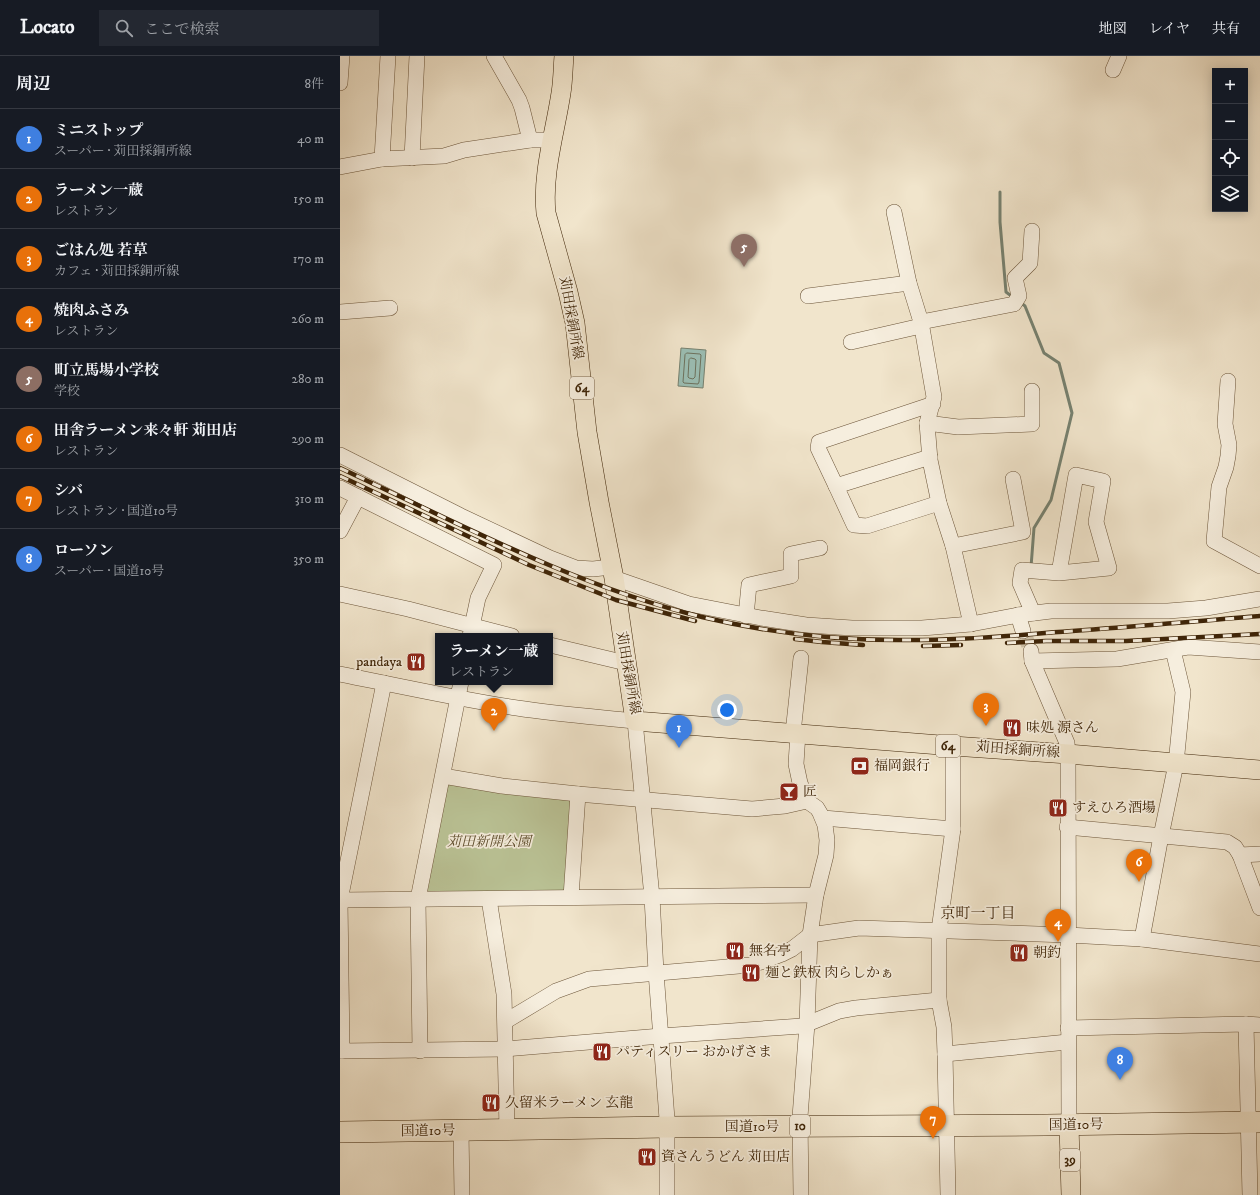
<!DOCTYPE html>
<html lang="ja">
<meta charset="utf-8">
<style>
:root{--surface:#171b24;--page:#242831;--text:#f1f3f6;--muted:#9ea1a6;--line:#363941;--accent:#d93025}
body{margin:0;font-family:"IM FELL DW Pica","Noto Serif JP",serif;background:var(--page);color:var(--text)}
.controls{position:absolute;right:12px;top:12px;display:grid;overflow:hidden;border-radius:0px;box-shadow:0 2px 10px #0003}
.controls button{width:36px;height:36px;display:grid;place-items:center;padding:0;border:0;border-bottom:1px solid var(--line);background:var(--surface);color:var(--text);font:20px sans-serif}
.you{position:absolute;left:387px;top:654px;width:14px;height:14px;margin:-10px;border:3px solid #fff;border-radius:50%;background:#1a73e8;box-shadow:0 0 0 6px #1a73e833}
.badge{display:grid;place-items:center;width:26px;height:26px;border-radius:50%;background:var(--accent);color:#fff;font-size:13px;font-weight:700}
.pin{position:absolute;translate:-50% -33px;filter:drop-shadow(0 1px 2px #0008)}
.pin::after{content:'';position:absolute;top:21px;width:14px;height:12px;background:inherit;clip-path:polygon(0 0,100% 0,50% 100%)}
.popup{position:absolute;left:95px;top:577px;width:118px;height:52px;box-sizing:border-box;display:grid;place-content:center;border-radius:0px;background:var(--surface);filter:drop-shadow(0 1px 3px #0005);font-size:13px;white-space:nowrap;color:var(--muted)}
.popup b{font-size:15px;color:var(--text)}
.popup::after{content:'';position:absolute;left:50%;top:100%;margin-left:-8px;border:8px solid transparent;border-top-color:var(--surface)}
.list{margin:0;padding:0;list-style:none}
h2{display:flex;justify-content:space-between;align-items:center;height:52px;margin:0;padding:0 16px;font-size:17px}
h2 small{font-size:13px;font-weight:400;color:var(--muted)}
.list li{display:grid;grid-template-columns:26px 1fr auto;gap:12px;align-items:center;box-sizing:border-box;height:60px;padding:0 16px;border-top:1px solid var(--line)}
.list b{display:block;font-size:15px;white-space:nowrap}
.list p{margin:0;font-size:13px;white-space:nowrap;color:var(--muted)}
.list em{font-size:13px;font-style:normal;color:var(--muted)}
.icon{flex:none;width:22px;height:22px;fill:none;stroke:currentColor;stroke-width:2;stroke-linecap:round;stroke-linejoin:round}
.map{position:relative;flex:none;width:920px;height:1139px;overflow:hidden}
header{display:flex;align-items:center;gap:24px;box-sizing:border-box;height:56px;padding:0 20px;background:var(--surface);border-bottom:1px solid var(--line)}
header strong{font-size:19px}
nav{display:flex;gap:22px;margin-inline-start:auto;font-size:14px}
.search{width:280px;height:36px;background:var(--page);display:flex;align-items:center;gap:10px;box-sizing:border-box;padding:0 14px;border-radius:0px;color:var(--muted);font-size:15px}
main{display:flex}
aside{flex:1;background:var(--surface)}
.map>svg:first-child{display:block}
.green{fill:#bbc497;stroke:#7d7450}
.water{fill:#9bbfb5;stroke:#768170}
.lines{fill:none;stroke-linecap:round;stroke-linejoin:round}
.shore{stroke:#6d725e;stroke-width:1}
.stream{stroke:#768170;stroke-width:3}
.minor-tunnel{stroke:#cdbfa5;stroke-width:15;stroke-dasharray:15 8;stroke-linecap:butt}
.minor-casing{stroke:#6c5539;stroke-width:16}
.major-casing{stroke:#3f2508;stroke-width:20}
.highway-casing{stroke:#3f2508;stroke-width:22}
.minor{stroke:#f6eede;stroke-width:15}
.major{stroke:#f1e5cc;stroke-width:19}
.highway{stroke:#f1e5cc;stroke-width:21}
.rail-casing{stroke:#3f2508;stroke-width:4.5}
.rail{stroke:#f6eede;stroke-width:3;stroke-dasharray:9;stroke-linecap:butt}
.labels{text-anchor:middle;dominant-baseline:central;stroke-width:3.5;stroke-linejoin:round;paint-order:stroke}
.shield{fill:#f6eede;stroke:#766148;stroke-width:1}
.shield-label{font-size:13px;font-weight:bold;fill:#3f2508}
.street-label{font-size:14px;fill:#3f2508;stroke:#f6eede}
.poi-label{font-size:14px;fill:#3f2508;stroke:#f6eede;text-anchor:start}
.park-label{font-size:14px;font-style:italic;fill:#5e4d2c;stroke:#f6eede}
.neighbourhood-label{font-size:15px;fill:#3f2508;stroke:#f6eede}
</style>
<header>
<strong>Locato</strong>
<div class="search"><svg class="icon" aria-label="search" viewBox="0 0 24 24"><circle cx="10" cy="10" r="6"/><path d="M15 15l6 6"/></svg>ここで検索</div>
<nav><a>地図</a><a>レイヤ</a><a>共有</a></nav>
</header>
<main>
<aside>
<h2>周辺<small>8件</small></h2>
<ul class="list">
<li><span class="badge" style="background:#3f7fe0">1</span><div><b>ミニストップ</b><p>スーパー · 苅田採銅所線</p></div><em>40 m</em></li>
<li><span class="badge" style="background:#e8710a">2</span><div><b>ラーメン一蔵</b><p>レストラン</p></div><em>150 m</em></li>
<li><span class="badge" style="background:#e8710a">3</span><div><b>ごはん処 若草</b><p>カフェ · 苅田採銅所線</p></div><em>170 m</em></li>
<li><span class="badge" style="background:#e8710a">4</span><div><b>焼肉ふさみ</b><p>レストラン</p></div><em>260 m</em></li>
<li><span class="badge" style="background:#8d6e63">5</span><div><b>町立馬場小学校</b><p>学校</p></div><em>280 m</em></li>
<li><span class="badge" style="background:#e8710a">6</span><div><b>田舎ラーメン来々軒 苅田店</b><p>レストラン</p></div><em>290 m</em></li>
<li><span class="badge" style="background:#e8710a">7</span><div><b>シバ</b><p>レストラン · 国道10号</p></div><em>310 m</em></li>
<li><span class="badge" style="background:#3f7fe0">8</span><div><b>ローソン</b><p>スーパー · 国道10号</p></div><em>350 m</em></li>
</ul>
</aside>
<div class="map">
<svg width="920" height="1139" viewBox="0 0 920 1139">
<rect width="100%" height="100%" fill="#f1e5cc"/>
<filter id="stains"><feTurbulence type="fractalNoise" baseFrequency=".005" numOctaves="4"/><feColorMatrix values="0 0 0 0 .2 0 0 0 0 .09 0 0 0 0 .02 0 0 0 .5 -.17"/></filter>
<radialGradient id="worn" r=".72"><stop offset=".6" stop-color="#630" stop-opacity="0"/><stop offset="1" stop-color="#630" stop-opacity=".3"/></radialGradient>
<path class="green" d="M107 727 232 744 226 838 86 836Z"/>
<path class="water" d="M341 292 366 294 363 332 338 330Z"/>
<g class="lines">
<g class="shore">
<path d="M347 297 360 298 361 299 359 326 358 328 344 327 343 326 345 299Z"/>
<path d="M351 302 355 303 356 304 355 321 353 323 349 322 348 321 349 304Z"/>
</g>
<g class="stream">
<path d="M660 136V166L666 236 674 242"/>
<path d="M680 246 685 250 704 297 719 307 732 357 711 444 694 472 691 511"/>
</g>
<path class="minor-tunnel" d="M683 575 691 595"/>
<g class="minor-casing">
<g id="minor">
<path d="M154 0 179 44 182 52 190 84"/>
<path d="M773 14 779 0"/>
<path d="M0 27 2 0"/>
<path d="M72 102 77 0"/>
<path d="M42 103 48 0"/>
<path d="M0 111 42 103 104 100 124 94 190 84H212"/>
<path d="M554 156 569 227 581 266 594 341 587 367 590 404 599 447 613 490 631 568"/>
<path d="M468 240 569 227"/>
<path d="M0 256 50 252"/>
<path d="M581 266 674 248 679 240 675 222 690 207 692 175"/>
<path d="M511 286 581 270"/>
<path d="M888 325 885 368 889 389 888 400 886 411 879 431 874 485 920 510"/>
<path d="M587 367 618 371 692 368V335"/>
<path d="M0 399 121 460 210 502 236 512 253 513 271 511"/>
<path d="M590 401 496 430 514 469 527 470 599 447"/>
<path d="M496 430 478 392 479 386 593 348"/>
<path d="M0 432 154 509 138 542 130 580"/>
<path d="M0 475 18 441"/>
<path d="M613 490 683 476 673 423"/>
<path d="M274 522 349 548 421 562 466 569 512 572H582L631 568 678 559 711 555H828L866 552 920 543"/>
<path d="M0 538 68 553 172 580"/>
<path d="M693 557 680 527 682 514 719 517 736 419 763 425 756 466 769 512 719 517"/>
<path d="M678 559 683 575"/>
<path d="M406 560 409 529 451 520V498L480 492"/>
<path d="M210 589 286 607"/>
<path d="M691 595 692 605 727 687 728 698 729 1069"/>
<path d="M692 605 777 603 848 591 920 596"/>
<path d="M0 618C59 630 118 643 177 652 216 658 256 661 295 665L312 841 316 916 327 1063V1139"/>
<path d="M453 677 461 602"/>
<path d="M458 677 456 708 460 727 467 745 477 752 480 757 485 769 487 784 486 799 476 839 470 879 467 968 460 1061 461 1139"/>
<path d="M103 720 162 730 238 738 412 753 445 750 467 745"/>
<path d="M483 762 613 773"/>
<path d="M727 771 887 786 895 791 900 799 920 852"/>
<path d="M900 799 920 798"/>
<path d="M231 841 238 738"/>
<path d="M149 843 164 938 167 1074"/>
<path d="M0 844 476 839"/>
<path d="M802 883 821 780 836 708 843 636 833 594"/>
<path d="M166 965 216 935 249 923 410 909 421 906 442 898 452 893 470 879 519 872 728 879 802 883 920 898"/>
<path d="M906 968 910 1139"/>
<path d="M728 972 906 968 920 969"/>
<path d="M0 995 166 993 321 980 462 970 499 955 516 952 599 944"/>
<path d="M2 995 0 844 44 627"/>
<path d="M80 995 78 843 121 626"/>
<path d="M605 998 728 986"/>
<path d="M121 1074 122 1139"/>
<path d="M608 1139 605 998 604 971 599 944V874L613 773V690"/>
</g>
</g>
<g class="major-casing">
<g id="major">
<path d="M224 0C223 12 223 25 221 37 215 77 202 117 206 157L228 236 235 267 247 376 259 446 274 522 295 665 613 690 728 698 920 714"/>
<path d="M729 1069 731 1139"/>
</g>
</g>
<g class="highway-casing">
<path id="highway" d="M0 1076 327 1071 706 1069 920 1066"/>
</g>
<use href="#minor" class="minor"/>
<use href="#major" class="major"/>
<use href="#highway" class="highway"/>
<g class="rail-casing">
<g id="rail">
<path d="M0 412C118 467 235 530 362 561 429 577 503 585 571 584 616 584 661 581 705 577 777 572 848 566 920 560"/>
<path d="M0 420 189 509 276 544 355 565"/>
<path d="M455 583 482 586 523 589"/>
<path d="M667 587 706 585H786L920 578"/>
<path d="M583 590 621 589"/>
</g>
</g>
<use href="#rail" class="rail"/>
</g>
<defs>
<g id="restaurant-square" transform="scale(1)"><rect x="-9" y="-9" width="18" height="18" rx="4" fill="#8f2418" stroke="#f6eede"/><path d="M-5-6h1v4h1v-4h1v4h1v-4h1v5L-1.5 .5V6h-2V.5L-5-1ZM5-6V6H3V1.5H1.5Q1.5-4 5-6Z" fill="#fff"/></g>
<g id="bank-square" transform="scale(1)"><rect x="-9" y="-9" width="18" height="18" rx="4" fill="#8f2418" stroke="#f6eede"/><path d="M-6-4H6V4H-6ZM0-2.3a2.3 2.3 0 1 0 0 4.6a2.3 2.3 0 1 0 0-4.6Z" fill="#fff"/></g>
<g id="bar-square" transform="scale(1)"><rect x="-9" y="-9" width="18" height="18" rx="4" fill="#8f2418" stroke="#f6eede"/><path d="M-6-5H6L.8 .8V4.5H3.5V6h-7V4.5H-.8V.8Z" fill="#fff"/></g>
</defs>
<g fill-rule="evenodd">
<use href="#restaurant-square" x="76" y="606"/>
<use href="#restaurant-square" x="672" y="672"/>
<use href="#bank-square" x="520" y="710"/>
<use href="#bar-square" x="449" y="736"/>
<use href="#restaurant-square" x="718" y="752"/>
<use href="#restaurant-square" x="395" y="895"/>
<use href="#restaurant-square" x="679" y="897"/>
<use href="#restaurant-square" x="411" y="917"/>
<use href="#restaurant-square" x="262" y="996"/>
<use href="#restaurant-square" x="151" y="1047"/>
<use href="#restaurant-square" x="307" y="1101"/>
</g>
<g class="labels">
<g class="shield">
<rect x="230" y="321" width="24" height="22" rx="3"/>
<rect x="596" y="679" width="24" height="22" rx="3"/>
<rect x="450" y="1059" width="20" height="22" rx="3"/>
<rect x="720" y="1093" width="20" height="22" rx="3"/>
</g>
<g class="shield-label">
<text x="242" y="332">64</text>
<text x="608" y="690">64</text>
<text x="460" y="1070">10</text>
<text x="730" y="1104">39</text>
</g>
<g class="street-label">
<text transform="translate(231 262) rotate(80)">苅田採銅所線</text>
<text transform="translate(288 617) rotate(80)">苅田採銅所線</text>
<text transform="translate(678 694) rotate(4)">苅田採銅所線</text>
<text transform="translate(736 1069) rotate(-1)">国道10号</text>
<text x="412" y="1071">国道10号</text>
<text transform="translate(88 1075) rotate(-1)">国道10号</text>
</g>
<g class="poi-label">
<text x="62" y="606" text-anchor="end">pandaya</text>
<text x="686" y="672">味処 源さん</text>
<text x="534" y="710">福岡銀行</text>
<text x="463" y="736">匠</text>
<text x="732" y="752">すえひろ酒場</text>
<text x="409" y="895">無名亭</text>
<text x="693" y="897">朝釣</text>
<text x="425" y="917">麺と鉄板 肉らしかぁ</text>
<text x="276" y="996">パティスリー おかげさま</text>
<text x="165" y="1047">久留米ラーメン 玄龍</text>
<text x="321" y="1101">資さんうどん 苅田店</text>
</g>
<g class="park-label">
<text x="149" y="786">苅田新開公園</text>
</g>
<g class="neighbourhood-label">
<text x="638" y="857">京町一丁目</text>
</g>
</g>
<rect width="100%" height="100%" filter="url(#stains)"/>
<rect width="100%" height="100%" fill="url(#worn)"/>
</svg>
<div class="controls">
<button>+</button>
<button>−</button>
<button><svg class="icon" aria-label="locate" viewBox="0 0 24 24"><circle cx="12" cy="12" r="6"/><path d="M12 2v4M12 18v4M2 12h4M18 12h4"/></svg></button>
<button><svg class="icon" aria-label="layers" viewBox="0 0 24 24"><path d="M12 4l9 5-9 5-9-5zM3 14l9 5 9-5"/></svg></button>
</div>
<div class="you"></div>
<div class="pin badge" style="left:339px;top:692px;background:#3f7fe0">1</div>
<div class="pin badge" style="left:154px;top:675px;background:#e8710a">2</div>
<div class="popup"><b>ラーメン一蔵</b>レストラン</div>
<div class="pin badge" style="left:646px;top:670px;background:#e8710a">3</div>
<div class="pin badge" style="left:718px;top:886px;background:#e8710a">4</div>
<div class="pin badge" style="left:404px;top:211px;background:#8d6e63">5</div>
<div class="pin badge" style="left:799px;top:826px;background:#e8710a">6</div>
<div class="pin badge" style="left:593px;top:1083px;background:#e8710a">7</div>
<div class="pin badge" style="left:780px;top:1024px;background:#3f7fe0">8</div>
</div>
</main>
